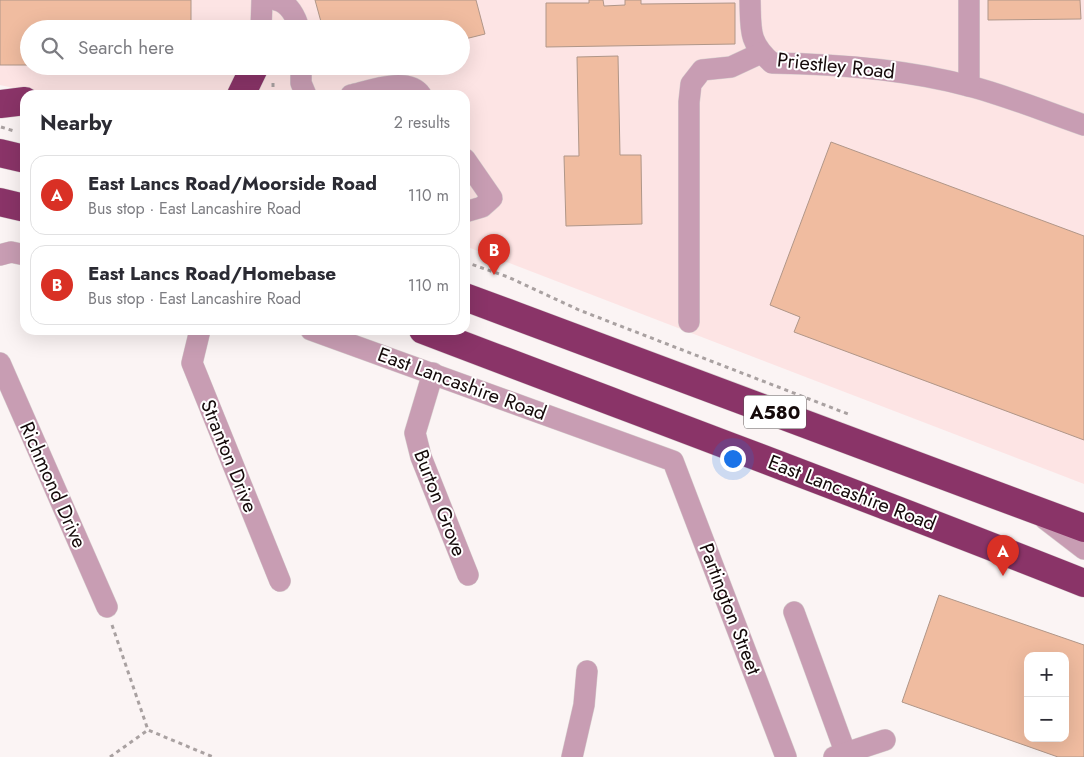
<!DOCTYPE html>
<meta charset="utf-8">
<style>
:root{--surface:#fff;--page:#f7f7f7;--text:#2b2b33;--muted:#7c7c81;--line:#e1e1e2;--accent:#d93025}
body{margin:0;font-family:Jost,sans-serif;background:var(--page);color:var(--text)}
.controls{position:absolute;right:15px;bottom:15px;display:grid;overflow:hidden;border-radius:10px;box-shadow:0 5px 20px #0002}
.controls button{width:45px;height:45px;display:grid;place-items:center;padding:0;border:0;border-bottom:1px solid var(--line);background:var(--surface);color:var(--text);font:25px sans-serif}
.you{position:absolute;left:732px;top:458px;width:18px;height:18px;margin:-12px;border:4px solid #fff;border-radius:50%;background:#1a73e8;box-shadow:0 0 0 8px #1a73e833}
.badge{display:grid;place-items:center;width:32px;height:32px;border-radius:50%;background:var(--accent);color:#fff;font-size:16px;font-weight:700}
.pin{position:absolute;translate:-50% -41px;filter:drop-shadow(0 1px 2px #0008)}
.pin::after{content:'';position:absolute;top:26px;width:18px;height:15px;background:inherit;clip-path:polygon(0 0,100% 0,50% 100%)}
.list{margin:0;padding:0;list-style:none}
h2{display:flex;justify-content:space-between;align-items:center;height:65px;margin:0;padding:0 20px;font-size:21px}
h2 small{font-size:16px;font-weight:400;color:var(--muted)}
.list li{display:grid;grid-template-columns:32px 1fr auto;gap:15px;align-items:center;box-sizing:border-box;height:80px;margin:0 10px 10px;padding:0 10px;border:1px solid var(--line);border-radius:15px}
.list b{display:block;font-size:19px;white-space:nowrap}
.list p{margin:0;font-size:16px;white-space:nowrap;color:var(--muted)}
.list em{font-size:16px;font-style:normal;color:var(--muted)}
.icon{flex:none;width:28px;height:28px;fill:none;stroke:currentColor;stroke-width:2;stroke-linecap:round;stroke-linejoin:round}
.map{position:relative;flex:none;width:1084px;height:757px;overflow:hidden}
.search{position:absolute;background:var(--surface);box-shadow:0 5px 20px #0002;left:20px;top:20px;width:450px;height:55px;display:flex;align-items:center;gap:12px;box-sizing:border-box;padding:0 18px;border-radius:28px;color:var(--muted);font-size:19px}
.panel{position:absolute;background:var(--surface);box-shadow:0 5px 20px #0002;left:20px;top:90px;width:450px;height:245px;border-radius:15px}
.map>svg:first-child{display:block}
.built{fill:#fde4e4;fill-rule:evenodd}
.building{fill:#f0bca0;stroke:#b09688;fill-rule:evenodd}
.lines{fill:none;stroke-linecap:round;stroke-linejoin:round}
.minor-casing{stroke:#d6cece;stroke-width:22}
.highway-casing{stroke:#d6cece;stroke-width:29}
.path{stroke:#a9a1a1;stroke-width:3;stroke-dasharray:4 4;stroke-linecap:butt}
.minor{stroke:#c89db3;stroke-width:21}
.highway{stroke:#8a3468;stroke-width:28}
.labels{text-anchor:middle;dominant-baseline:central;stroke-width:4;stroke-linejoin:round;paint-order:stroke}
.shield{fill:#fff;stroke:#5a5353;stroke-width:1}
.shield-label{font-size:19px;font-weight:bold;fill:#140909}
.street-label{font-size:20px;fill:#140909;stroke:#fff}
</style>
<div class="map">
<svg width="1084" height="757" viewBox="0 0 1084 757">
<rect width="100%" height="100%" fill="#fbf4f4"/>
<path class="built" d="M0 0H1084V484L465 246V95H45L0 85ZM29 29H461V66H29Z"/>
<g class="building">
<path d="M0 0H191V29H29V65H0Z"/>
<path d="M315 0H476L485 34 461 40V29H323Z"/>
<path d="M589 0H603L604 6 625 5V0H641V4L735 3V44L546 47V3H589Z"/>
<path d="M988 0H1080L1081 19 988 20Z"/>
<path d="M618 56 620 155H641L642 224 566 226 564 156H579L577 57Z"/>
<path d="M90 66H190V68Z"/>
<path d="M333 66H365L335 74Z"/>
<path d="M831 142 1084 236V440L794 332 800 317 770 305Z"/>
<path d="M939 595 1084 645V757H1058L902 702ZM1028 656H1065V738H1028Z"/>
</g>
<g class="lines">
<g class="minor-casing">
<g id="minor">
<path d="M276 0C289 3 296 17 299 29"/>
<path d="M750 0C751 30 748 42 772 63 838 64 905 69 969 86 1008 96 1046 112 1084 125"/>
<path d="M969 0V86"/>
<path d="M261 29 262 0"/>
<path d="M301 66V83L306 95"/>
<path d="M351 95C369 91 408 76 421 95"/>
<path d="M465 159 492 198 482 207 465 212"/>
<path d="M0 255 11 252 25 255"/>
<path d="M689 322V102L691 84 702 70 731 67 761 53"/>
<path d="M200 330 192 363 280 581"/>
<path d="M311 330 673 461 786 757"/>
<path d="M0 363 107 607"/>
<path d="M433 373 415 433 421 457 468 575"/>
<path d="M1045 519 1084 549"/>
<path d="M794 612 847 757"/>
<path d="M572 757 584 705 587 671"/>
<path d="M834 757 885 740"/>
</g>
</g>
<g class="highway-casing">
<g id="highway">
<path d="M241 95 255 66"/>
<path d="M0 104 25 101"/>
<path d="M0 153 25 159"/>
<path d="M0 202 25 208"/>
<path d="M465 297 1084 528"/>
<path d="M423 330C643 414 865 496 1084 583"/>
</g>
</g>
<g class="path">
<path d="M273 95V82"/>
<path d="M1 127 14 131"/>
<path d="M465 262 508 277 579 310 848 414"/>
<path d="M112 625 148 730 213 757"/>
<path d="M110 757 148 730"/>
</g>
<use href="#minor" class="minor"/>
<use href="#highway" class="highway"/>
</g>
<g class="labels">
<rect class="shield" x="744" y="395.5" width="62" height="33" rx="4"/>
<g class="shield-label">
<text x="775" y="412">A580</text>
</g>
<g class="street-label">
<text transform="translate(836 66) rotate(6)">Priestley Road</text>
<text transform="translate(462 384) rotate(20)">East Lancashire Road</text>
<text transform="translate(229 456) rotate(68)">Stranton Drive</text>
<text transform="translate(53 485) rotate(66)">Richmond Drive</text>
<text transform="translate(852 493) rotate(21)">East Lancashire Road</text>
<text transform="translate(440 503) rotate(69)">Burton Grove</text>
<text transform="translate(730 609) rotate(69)">Partington Street</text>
</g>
</g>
</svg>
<div class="controls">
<button>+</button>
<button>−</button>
</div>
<div class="you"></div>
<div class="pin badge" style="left:1003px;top:576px">A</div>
<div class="pin badge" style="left:494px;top:275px">B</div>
<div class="search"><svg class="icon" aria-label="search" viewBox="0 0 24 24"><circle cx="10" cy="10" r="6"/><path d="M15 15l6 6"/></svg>Search here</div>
<section class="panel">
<h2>Nearby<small>2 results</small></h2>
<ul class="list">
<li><span class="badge">A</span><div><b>East Lancs Road/Moorside Road</b><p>Bus stop · East Lancashire Road</p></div><em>110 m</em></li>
<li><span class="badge">B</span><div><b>East Lancs Road/Homebase</b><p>Bus stop · East Lancashire Road</p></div><em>110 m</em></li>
</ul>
</section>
</div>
